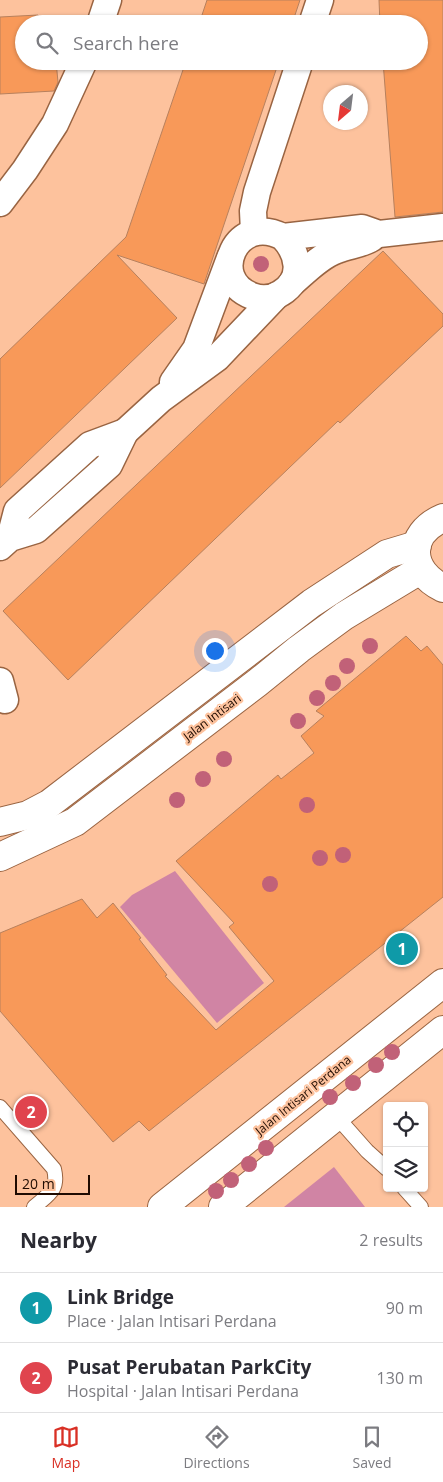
<!DOCTYPE html>
<meta charset="utf-8">
<style>
:root{--surface:#fff;--page:#f2f2f3;--text:#2b2b33;--muted:#7c7c81;--line:#e1e1e2;--accent:#d93025}
body{margin:0;font-family:"Open Sans",sans-serif;background:var(--page);color:var(--text)}
.controls{position:absolute;right:15px;bottom:15px;display:grid;overflow:hidden;border-radius:5px;box-shadow:0 1px 4px #0004}
.controls button{width:45px;height:45px;display:grid;place-items:center;padding:0;border:0;border-bottom:1px solid var(--line);background:var(--surface);color:var(--text);font:25px sans-serif}
.compass{position:absolute;left:323px;top:85px;width:45px;height:45px;border-radius:50%;background:var(--surface);box-shadow:0 1px 4px #0004;rotate:208deg}
.scale{position:absolute;left:15px;bottom:12px;width:75px;box-sizing:border-box;padding-left:5px;border:2px solid #1f0b01;border-top:0;font-size:14px;line-height:18px;white-space:nowrap;color:#1f0b01;-webkit-text-stroke:4px #fdc29d;paint-order:stroke}
.you{position:absolute;left:214px;top:650px;width:18px;height:18px;margin:-12px;border:4px solid #fff;border-radius:50%;background:#1a73e8;box-shadow:0 0 0 8px #1a73e833}
.badge{display:grid;place-items:center;width:32px;height:32px;border-radius:50%;background:var(--accent);color:#fff;font-size:16px;font-weight:700}
.pin{position:absolute;translate:-50% -50%;border:2px solid #fff;box-shadow:0 1px 5px #0006}
.list{margin:0;padding:0;list-style:none}
h2{display:flex;justify-content:space-between;align-items:center;height:65px;margin:0;padding:0 20px;font-size:21px}
h2 small{font-size:16px;font-weight:400;color:var(--muted)}
.list li{display:grid;grid-template-columns:32px 1fr auto;gap:15px;align-items:center;box-sizing:border-box;height:70px;padding:0 20px;border-top:1px solid var(--line)}
.list b{display:block;font-size:19px;white-space:nowrap}
.list p{margin:0;font-size:16px;white-space:nowrap;color:var(--muted)}
.list em{font-size:16px;font-style:normal;color:var(--muted)}
.icon{flex:none;width:28px;height:28px;fill:none;stroke:currentColor;stroke-width:2;stroke-linecap:round;stroke-linejoin:round}
.map{position:relative;flex:none;width:443px;height:1207px;overflow:hidden}
.search{position:absolute;background:var(--surface);box-shadow:0 1px 4px #0004;left:15px;right:15px;top:15px;height:55px;display:flex;align-items:center;gap:12px;box-sizing:border-box;padding:0 18px;border-radius:28px;color:var(--muted);font-size:19px}
.sheet{height:205px;background:var(--surface)}
nav{display:flex;justify-content:space-around;align-items:center;box-sizing:border-box;height:70px;border-top:1px solid var(--line);background:var(--surface);font-size:14px;color:var(--muted)}
nav a{display:grid;justify-items:center;gap:2px}
nav .on{color:var(--accent)}
.map>svg:first-child{display:block}
.green{fill:#d084a4}
.building{fill:#f89959;stroke:#b7805d}
.lines{fill:none;stroke-linecap:round;stroke-linejoin:round}
.service-casing{stroke:#996442;stroke-width:16}
.minor-casing{stroke:#996442;stroke-width:29}
.tertiary-casing{stroke:#996442;stroke-width:30}
.service{stroke:#fff;stroke-width:14}
.minor{stroke:#fff;stroke-width:26}
.tertiary{stroke:#fff;stroke-width:28}
.tree{fill:#c16178}
.labels{text-anchor:middle;dominant-baseline:central;stroke-width:4.5;stroke-linejoin:round;paint-order:stroke}
.street-label{font-size:12px;fill:#1f0b01;stroke:#fdc29d}
</style>
<div class="map">
<svg width="443" height="1207" viewBox="0 0 443 1207">
<rect width="100%" height="100%" fill="#fdc29d"/>
<g class="green">
<path d="M175 871 264 983 217 1023 120 907 132 895Z"/>
<path d="M334 1167 365 1207H284Z"/>
</g>
<g class="building">
<path d="M207 0H300L292 24H199Z"/>
<path d="M379 0H443V212L395 217 383 61H419V24H380Z"/>
<path d="M38 15 39 24H24V61H56L58 82 54 91 0 94V17Z"/>
<path d="M186 61H279L204 284 117 255 177 318 0 488V359L126 237Z"/>
<path d="M383 251 443 314V326L340 423 338 421 68 680 3 611Z"/>
<path d="M406 636 421 651 427 646 443 665V897L149 1131 139 1121 113 1142 0 1011V933L82 899 97 918 113 903 141 938 139 939 167 975 165 976 216 1030 274 981 229 927 234 923 176 861 278 775 281 779 314 753 301 736 324 716 316 711Z"/>
</g>
<g class="lines">
<g class="service-casing">
<g id="service">
<path d="M0 1107 54 1169C59 1190 49 1194 34 1207"/>
<path d="M336 1116 367 1151 387 1169"/>
<path d="M404 1188 421 1207"/>
</g>
</g>
<g class="minor-casing">
<g id="minor">
<path d="M100 24 108 0"/>
<path d="M312 24 320 0"/>
<path d="M0 203 25 170 55 124 84 61"/>
<path d="M254 232 253 211 257 192 300 61"/>
<path d="M283 237C299 254 304 279 281 293 272 299 262 300 252 296 207 279 236 212 283 237L362 228 379 234 443 227"/>
<path d="M292 283C305 272 320 256 337 250 349 245 361 245 372 238"/>
<path d="M173 382 196 349 230 258"/>
<path d="M125 432 161 399 217 358 276 296"/>
<path d="M0 547 10 538 36 530 109 465 125 432 90 445 17 511 10 538"/>
<path d="M0 681 5 700"/>
</g>
</g>
<g class="tertiary-casing">
<g id="tertiary">
<path d="M443 518C406 534 408 571 443 588"/>
<path d="M0 822 28 815 49 804 312 603 387 554 417 545"/>
<path d="M0 857 75 822 257 683 299 649 344 616 420 570"/>
<path d="M162 1207 443 983"/>
<path d="M223 1207 443 1030"/>
</g>
</g>
<use href="#service" class="service"/>
<use href="#minor" class="minor"/>
<use href="#tertiary" class="tertiary"/>
</g>
<g class="tree">
<circle cx="261" cy="264" r="8"/>
<circle cx="370" cy="646" r="8"/>
<circle cx="347" cy="666" r="8"/>
<circle cx="333" cy="683" r="8"/>
<circle cx="317" cy="698" r="8"/>
<circle cx="298" cy="721" r="8"/>
<circle cx="224" cy="759" r="8"/>
<circle cx="203" cy="779" r="8"/>
<circle cx="177" cy="800" r="8"/>
<circle cx="307" cy="805" r="8"/>
<circle cx="343" cy="855" r="8"/>
<circle cx="320" cy="858" r="8"/>
<circle cx="270" cy="884" r="8"/>
<circle cx="392" cy="1052" r="8"/>
<circle cx="376" cy="1065" r="8"/>
<circle cx="353" cy="1083" r="8"/>
<circle cx="330" cy="1097" r="8"/>
<circle cx="266" cy="1148" r="8"/>
<circle cx="249" cy="1164" r="8"/>
<circle cx="231" cy="1180" r="8"/>
<circle cx="216" cy="1191" r="8"/>
</g>
<g class="labels">
<g class="street-label">
<text transform="translate(212 717) rotate(-37)">Jalan Intisari</text>
<text transform="translate(303 1095) rotate(-39)">Jalan Intisari Perdana</text>
</g>
</g>
</svg>
<div class="controls">
<button><svg class="icon" aria-label="locate" viewBox="0 0 24 24"><circle cx="12" cy="12" r="6"/><path d="M12 2v4M12 18v4M2 12h4M18 12h4"/></svg></button>
<button><svg class="icon" aria-label="layers" viewBox="0 0 24 24"><path d="M12 4l9 5-9 5-9-5zM3 14l9 5 9-5"/></svg></button>
</div>
<svg class="compass" viewBox="-18 -18 36 36"><path d="M0-13l5 13h-10z" fill="#e53935"/><path d="M0 13l5-13h-10z" fill="#7c7c81"/></svg>
<div class="scale">20 m</div>
<div class="you"></div>
<div class="pin badge" style="left:402px;top:949px;background:#0f9aa8">1</div>
<div class="pin badge" style="left:31px;top:1112px;background:#e0444e">2</div>
<div class="search"><svg class="icon" aria-label="search" viewBox="0 0 24 24"><circle cx="10" cy="10" r="6"/><path d="M15 15l6 6"/></svg>Search here</div>
</div>
<section class="sheet">
<h2>Nearby<small>2 results</small></h2>
<ul class="list">
<li><span class="badge" style="background:#0f9aa8">1</span><div><b>Link Bridge</b><p>Place · Jalan Intisari Perdana</p></div><em>90 m</em></li>
<li><span class="badge" style="background:#e0444e">2</span><div><b>Pusat Perubatan ParkCity</b><p>Hospital · Jalan Intisari Perdana</p></div><em>130 m</em></li>
</ul>
</section>
<nav>
<a class="on"><svg class="icon" aria-label="map" viewBox="0 0 24 24"><path d="M3 6l6-2 6 2 6-2v14l-6 2-6-2-6 2zM9 4v14M15 6v14"/></svg>Map</a>
<a><svg class="icon" aria-label="directions" viewBox="0 0 24 24"><path d="M12 3l9 9-9 9-9-9zM9 14v-3h6M13 9l2 2-2 2"/></svg>Directions</a>
<a><svg class="icon" aria-label="saved" viewBox="0 0 24 24"><path d="M7 4h10v16l-5-4-5 4z"/></svg>Saved</a>
</nav>
